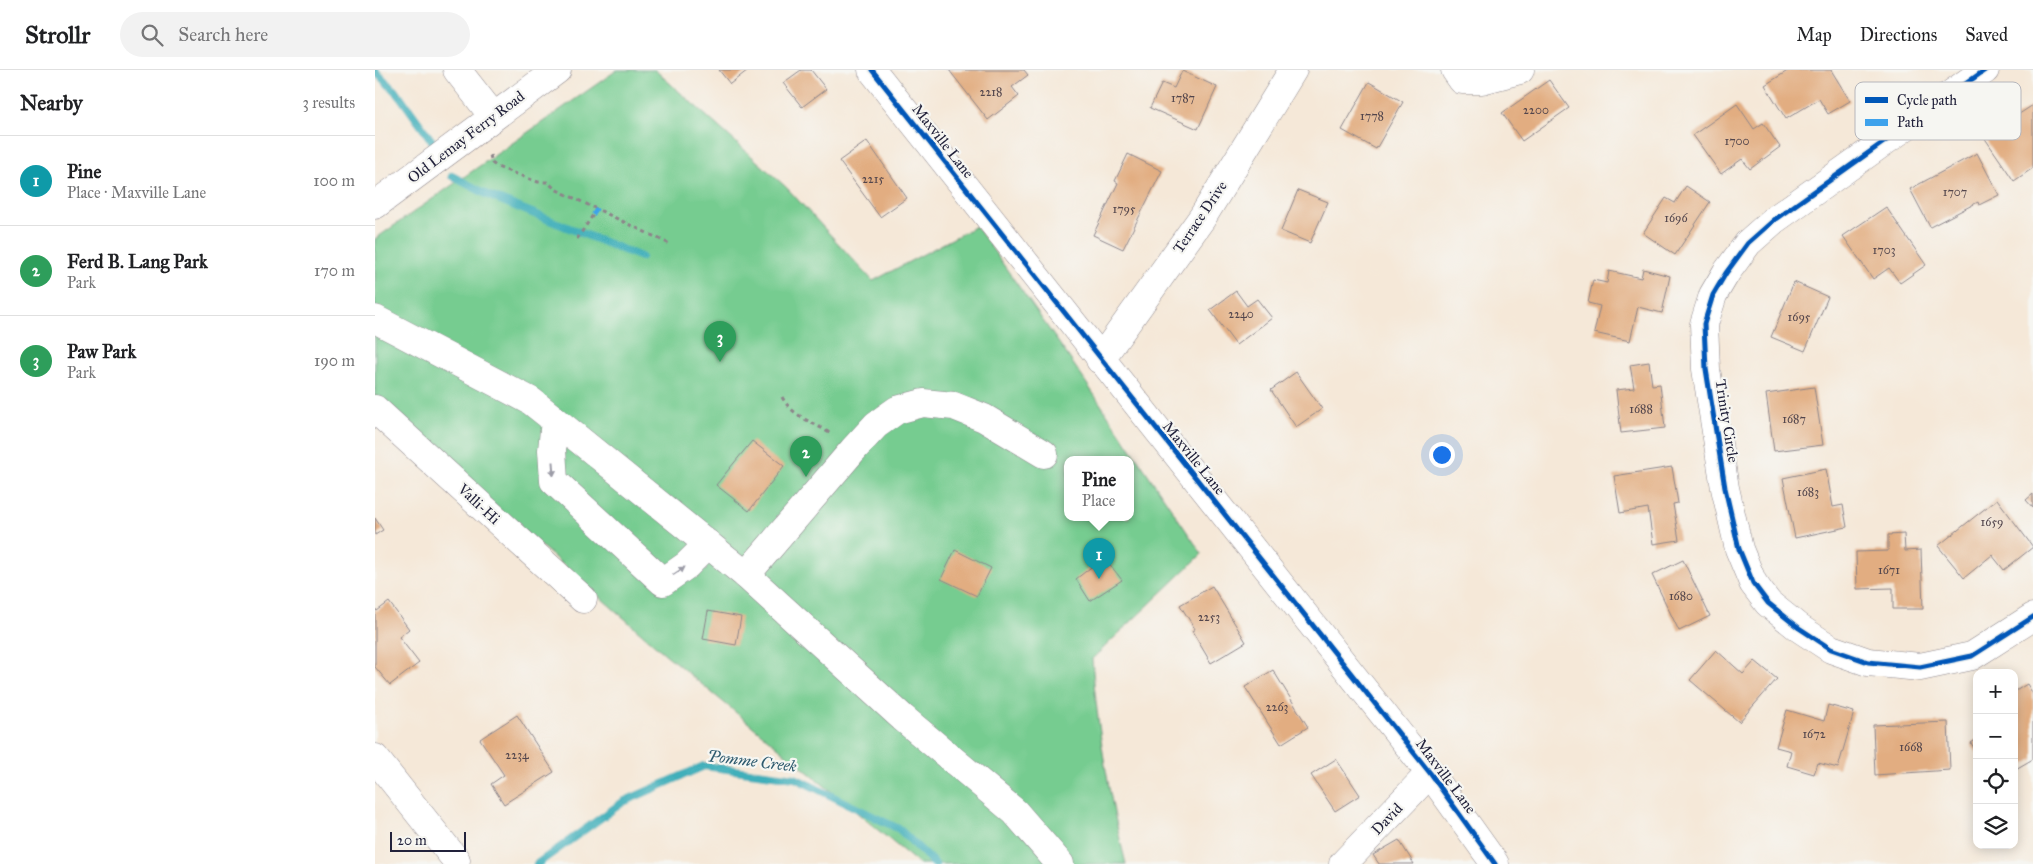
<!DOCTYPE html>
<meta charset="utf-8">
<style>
:root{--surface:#fff;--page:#f2f2f2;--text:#202124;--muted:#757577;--line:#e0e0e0;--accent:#0f766e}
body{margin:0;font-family:"IM FELL Great Primer",serif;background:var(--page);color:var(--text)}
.controls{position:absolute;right:15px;bottom:15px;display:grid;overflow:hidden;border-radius:10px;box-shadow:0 2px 12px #0003}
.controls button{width:45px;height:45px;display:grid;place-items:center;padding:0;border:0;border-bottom:1px solid var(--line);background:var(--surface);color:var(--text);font:25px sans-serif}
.scale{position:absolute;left:15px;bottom:12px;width:76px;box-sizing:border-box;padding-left:5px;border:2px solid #22223b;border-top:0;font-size:14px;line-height:18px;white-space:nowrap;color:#22223b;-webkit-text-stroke:4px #f6f6f2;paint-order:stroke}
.you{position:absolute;left:1066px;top:384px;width:18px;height:18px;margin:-12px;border:4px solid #fff;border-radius:50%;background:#1a73e8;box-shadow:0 0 0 8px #1a73e833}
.badge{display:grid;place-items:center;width:32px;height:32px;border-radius:50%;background:var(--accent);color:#fff;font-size:16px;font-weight:700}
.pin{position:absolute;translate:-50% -41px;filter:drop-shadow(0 1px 2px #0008)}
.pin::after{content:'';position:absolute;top:26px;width:18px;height:15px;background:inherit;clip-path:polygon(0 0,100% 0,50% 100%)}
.popup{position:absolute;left:689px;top:386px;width:70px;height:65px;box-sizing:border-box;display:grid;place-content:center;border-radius:10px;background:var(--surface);filter:drop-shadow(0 1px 4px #0005);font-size:16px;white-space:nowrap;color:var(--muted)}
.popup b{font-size:19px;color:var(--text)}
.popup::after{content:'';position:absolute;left:50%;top:100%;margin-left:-10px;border:10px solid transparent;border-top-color:var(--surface)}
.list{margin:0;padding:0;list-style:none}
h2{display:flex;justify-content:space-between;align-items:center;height:65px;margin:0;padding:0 20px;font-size:21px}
h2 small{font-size:16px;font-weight:400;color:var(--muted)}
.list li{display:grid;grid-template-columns:32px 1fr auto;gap:15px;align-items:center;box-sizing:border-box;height:90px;padding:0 20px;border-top:1px solid var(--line)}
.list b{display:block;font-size:19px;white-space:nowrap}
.list p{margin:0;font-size:16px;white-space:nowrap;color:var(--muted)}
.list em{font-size:16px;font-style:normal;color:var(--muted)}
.icon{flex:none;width:28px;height:28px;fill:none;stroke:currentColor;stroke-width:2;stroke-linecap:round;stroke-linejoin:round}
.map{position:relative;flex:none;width:1658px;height:794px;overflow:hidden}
header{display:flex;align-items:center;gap:30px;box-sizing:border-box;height:70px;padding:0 25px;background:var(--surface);border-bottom:1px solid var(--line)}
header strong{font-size:24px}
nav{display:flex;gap:28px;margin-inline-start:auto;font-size:18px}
.search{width:350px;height:45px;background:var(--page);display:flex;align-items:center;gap:12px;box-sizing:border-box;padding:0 18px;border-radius:28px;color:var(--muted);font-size:19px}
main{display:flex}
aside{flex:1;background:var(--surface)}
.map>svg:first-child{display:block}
.green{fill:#76cc90;stroke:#4c7766;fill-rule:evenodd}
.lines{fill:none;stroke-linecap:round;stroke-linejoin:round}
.stream{stroke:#3fafba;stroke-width:8}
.building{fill:#e2ad81}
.minor-casing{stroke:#8c858a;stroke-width:29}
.major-casing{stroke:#8c858a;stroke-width:29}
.path{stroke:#8c858a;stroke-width:3;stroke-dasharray:4 4;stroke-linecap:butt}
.minor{stroke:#fff;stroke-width:28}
.major{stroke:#fff;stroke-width:28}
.quiet{stroke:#3ea2ec;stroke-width:4;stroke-dasharray:8 4;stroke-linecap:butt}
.cycleway-casing{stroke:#f6f6f2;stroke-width:8}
.cycleway{stroke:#0057b8;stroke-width:5}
.oneway{fill:#9c9ca7}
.labels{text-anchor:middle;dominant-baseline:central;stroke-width:4.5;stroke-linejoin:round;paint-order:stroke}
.number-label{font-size:12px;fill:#52454c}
.street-label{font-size:15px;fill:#22223b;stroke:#f6f6f2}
.water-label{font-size:16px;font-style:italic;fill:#2e5a6e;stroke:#f6f6f2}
.key{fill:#f6f6f2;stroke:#b6b6bb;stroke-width:1}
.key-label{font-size:14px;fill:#22223b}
</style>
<header>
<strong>Strollr</strong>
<div class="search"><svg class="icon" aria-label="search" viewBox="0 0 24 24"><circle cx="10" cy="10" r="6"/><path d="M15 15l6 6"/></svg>Search here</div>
<nav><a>Map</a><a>Directions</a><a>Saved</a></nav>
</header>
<main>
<aside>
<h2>Nearby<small>3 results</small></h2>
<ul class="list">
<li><span class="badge" style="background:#0f9aa8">1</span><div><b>Pine</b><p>Place · Maxville Lane</p></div><em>100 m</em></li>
<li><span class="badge" style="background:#2e9e5b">2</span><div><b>Ferd B. Lang Park</b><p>Park</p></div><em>170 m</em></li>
<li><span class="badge" style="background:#2e9e5b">3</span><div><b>Paw Park</b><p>Park</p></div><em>190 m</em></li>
</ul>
</aside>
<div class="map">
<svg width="1658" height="794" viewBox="0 0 1658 794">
<rect width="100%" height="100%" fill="#f6f6f2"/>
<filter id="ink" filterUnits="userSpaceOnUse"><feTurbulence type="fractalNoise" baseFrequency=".02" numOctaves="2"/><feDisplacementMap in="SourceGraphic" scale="10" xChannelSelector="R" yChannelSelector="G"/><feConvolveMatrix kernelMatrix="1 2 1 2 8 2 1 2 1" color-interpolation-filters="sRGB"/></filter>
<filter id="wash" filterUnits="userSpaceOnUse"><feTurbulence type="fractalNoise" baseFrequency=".0096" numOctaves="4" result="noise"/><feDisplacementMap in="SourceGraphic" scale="20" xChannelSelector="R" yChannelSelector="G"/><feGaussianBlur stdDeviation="1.12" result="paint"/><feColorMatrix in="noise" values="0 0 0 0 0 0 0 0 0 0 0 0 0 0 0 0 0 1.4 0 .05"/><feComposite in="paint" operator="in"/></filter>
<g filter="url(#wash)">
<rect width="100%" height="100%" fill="#f5e8d8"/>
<path class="green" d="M242 0H280L411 117 498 211 601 156 693 286 827 484 717 589C722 657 734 727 751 794H544L289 583 0 331V169ZM693 390H755V448H693Z"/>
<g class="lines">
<g class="stream">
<path d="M0 1 24 25 57 71"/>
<path d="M77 106 115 126 266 187"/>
<path d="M162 794 248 732 329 696 420 708 524 759 560 794"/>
</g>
</g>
<g id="blocks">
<g class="building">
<path d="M344 0H373L355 14Z"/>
<path d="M426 0H436L451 19 427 37 408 13Z"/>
<path d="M574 0H649L653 5 637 17 644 26 613 50Z"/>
<path d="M1414 0H1456L1475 31 1453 44 1444 29 1411 49 1390 15Z"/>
<path d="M807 1 842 17 823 59 775 38 787 13 799 18Z"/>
<path d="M1174 10 1194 38 1147 71 1127 43Z"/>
<path d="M994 12 1028 32 1001 79 967 60Z"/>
<path d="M1362 34 1379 59 1388 53 1405 77 1375 99 1367 89 1346 104 1318 65Z"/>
<path d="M1658 35V98L1639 111 1609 67Z"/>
<path d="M492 71 532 128 505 147 464 91Z"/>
<path d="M1602 83 1624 125 1604 135 1603 132 1555 157 1535 119Z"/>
<path d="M753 84 787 101 748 179 718 165 743 113 740 111Z"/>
<path d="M1311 116 1335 132 1300 185 1268 163 1291 128 1300 133Z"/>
<path d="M923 120 953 132 935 173 906 161Z"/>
<path d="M1511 137 1551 195 1525 213 1514 198 1498 209 1468 166Z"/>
<path d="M1268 199 1295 206 1287 243 1263 237 1255 271 1219 263 1225 236 1213 233 1218 210 1232 213 1234 201 1266 208Z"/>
<path d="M1419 212 1453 227 1430 281 1396 267Z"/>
<path d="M861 221 872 236 882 229 897 248 861 275 835 240Z"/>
<path d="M1274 292 1277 315 1285 314 1290 358 1246 363 1241 320 1259 318 1255 295Z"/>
<path d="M921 302 947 339 921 357 896 320Z"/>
<path d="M1439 317 1448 375 1399 381 1391 324Z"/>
<path d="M377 371 409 396 374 441 341 415Z"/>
<path d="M1297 397 1303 433 1298 434 1304 470 1278 474 1273 438 1245 443 1239 406Z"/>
<path d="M1451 399 1458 437 1468 435 1472 457 1420 468 1408 408Z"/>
<path d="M1658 424V438L1651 430Z"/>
<path d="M1622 429 1658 477 1629 500 1617 485 1589 508 1563 476Z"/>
<path d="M0 448 8 460 0 465Z"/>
<path d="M1529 464 1530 481 1546 480 1548 539H1518V518L1482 519 1481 482 1513 481V465Z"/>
<path d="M580 480 616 498 602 526 566 509Z"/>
<path d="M729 487 747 510 715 531 701 509Z"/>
<path d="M1308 490 1335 546 1304 561 1277 505Z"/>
<path d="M837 516 871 572 836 593 817 561 820 559 805 535Z"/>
<path d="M14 532 34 559 24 567 44 593 15 615 0 597V538L2 541Z"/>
<path d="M333 541 366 547 361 575 328 569Z"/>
<path d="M1341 580 1368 604 1380 591 1402 609 1364 652 1315 610Z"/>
<path d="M898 600 933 657 906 674 870 617Z"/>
<path d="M1652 614 1658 624V689L1639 700V622Z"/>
<path d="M1453 635 1479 642 1463 698 1443 693 1439 704 1412 696 1416 681 1401 677 1412 640 1449 651Z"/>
<path d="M142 645 179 702 129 734 116 714 129 705 105 669Z"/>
<path d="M1573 652 1575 700 1500 705 1498 655Z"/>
<path d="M1602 669V683L1596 673Z"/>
<path d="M961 689 985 725 960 741 936 705Z"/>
<path d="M1024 770 1039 794H1004L998 785Z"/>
</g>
</g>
</g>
<g filter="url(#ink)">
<use href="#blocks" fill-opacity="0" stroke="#8c858a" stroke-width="1"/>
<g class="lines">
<g class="minor-casing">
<g id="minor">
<path d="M82 0 118 46"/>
<path d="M497 0 1055 703 1120 794"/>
<path d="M1080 0 1087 10H1107L1145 0"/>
<path d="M1610 0 1399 150 1373 173 1351 203 1338 225 1329 254 1331 299 1350 418 1364 479 1378 513 1393 533 1424 558 1456 579 1493 592 1545 597 1597 586 1658 547"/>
<path d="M0 249 156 331 180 350 371 505 528 648 640 742 685 794"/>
<path d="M725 290 827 148 918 0"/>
<path d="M0 339 208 529"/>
<path d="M180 350 177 380 179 411 288 512 312 495 333 474"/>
<path d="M371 505 478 380 501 355 522 340 548 333 579 336 609 348 669 384"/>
<path d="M0 688 81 790"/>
<path d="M968 794 1055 703"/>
</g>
</g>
<g class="major-casing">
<path id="major" d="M0 135 182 0"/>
</g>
<g class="path">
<path d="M115 85 117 93 122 97 163 112H173L180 119 297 175"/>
<path d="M202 169 218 145"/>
<path d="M407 327C418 348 440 352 457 365"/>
</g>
<use href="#minor" class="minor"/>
<use href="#major" class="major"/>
<path class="quiet" d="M218 145 222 138"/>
<g class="cycleway-casing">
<g id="cycleway">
<path d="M497 0 1055 703 1120 794"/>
<path d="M1610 0 1399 150 1373 173 1351 203 1338 225 1329 254 1331 299 1350 418 1364 479 1378 513 1393 533 1424 558 1456 579 1493 592 1545 597 1597 586 1658 547"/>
</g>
</g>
<use href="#cycleway" class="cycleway"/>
</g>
<defs><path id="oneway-solid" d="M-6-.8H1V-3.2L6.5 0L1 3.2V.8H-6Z" transform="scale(1.25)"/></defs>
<g class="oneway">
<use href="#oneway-solid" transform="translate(178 399) rotate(86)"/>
<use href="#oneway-solid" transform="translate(304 501) rotate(-34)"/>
</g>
</g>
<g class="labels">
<g class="number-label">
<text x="616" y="22">2218</text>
<text x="808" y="28">1787</text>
<text x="1161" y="40">2200</text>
<text x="997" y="46">1778</text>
<text x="1362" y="71">1700</text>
<text x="498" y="109">2215</text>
<text x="1580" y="122">1707</text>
<text x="749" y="139">1795</text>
<text x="1301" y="148">1696</text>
<text x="1509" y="180">1703</text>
<text x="866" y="244">2240</text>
<text x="1424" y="247">1695</text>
<text x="1266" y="339">1688</text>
<text x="1419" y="349">1687</text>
<text x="1433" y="422">1683</text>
<text x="1617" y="452">1659</text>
<text x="1514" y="500">1671</text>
<text x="1306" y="526">1680</text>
<text x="834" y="547">2253</text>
<text x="902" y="637">2263</text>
<text x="1439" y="664">1672</text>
<text x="1536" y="677">1668</text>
<text x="142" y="685">2234</text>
</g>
<g class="street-label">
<text transform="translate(91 67) rotate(-37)">Old Lemay Ferry Road</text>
<text transform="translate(568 71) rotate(52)">Maxville Lane</text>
<text transform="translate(825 147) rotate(-56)">Terrace Drive</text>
<text transform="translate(1352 351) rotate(81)">Trinity Circle</text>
<text transform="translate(819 388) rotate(51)">Maxville Lane</text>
<text transform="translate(104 434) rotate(43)">Valli-Hi</text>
<text transform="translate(1071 706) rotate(53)">Maxville Lane</text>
<text transform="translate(1012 749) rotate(-46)">David</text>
</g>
<g class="water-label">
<text transform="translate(377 691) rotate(7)">Pomme Creek</text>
</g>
</g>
<rect x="1480" y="12" width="166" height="58" rx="8" class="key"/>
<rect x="1490" y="27" width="23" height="6" fill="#0057b8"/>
<rect x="1490" y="49" width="23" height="7" fill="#3ea2ec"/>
<g class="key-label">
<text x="1522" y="35">Cycle path</text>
<text x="1522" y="57">Path</text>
</g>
</svg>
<div class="controls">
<button>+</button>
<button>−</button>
<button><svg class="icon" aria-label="locate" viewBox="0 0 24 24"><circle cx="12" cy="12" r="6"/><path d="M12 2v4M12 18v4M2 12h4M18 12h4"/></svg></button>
<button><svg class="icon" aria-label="layers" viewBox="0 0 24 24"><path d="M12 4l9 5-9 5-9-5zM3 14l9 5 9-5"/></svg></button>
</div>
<div class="scale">20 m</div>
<div class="you"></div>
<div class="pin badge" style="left:724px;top:509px;background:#0f9aa8">1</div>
<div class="popup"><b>Pine</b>Place</div>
<div class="pin badge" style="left:431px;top:407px;background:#2e9e5b">2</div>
<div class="pin badge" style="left:345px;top:292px;background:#2e9e5b">3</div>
</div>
</main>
